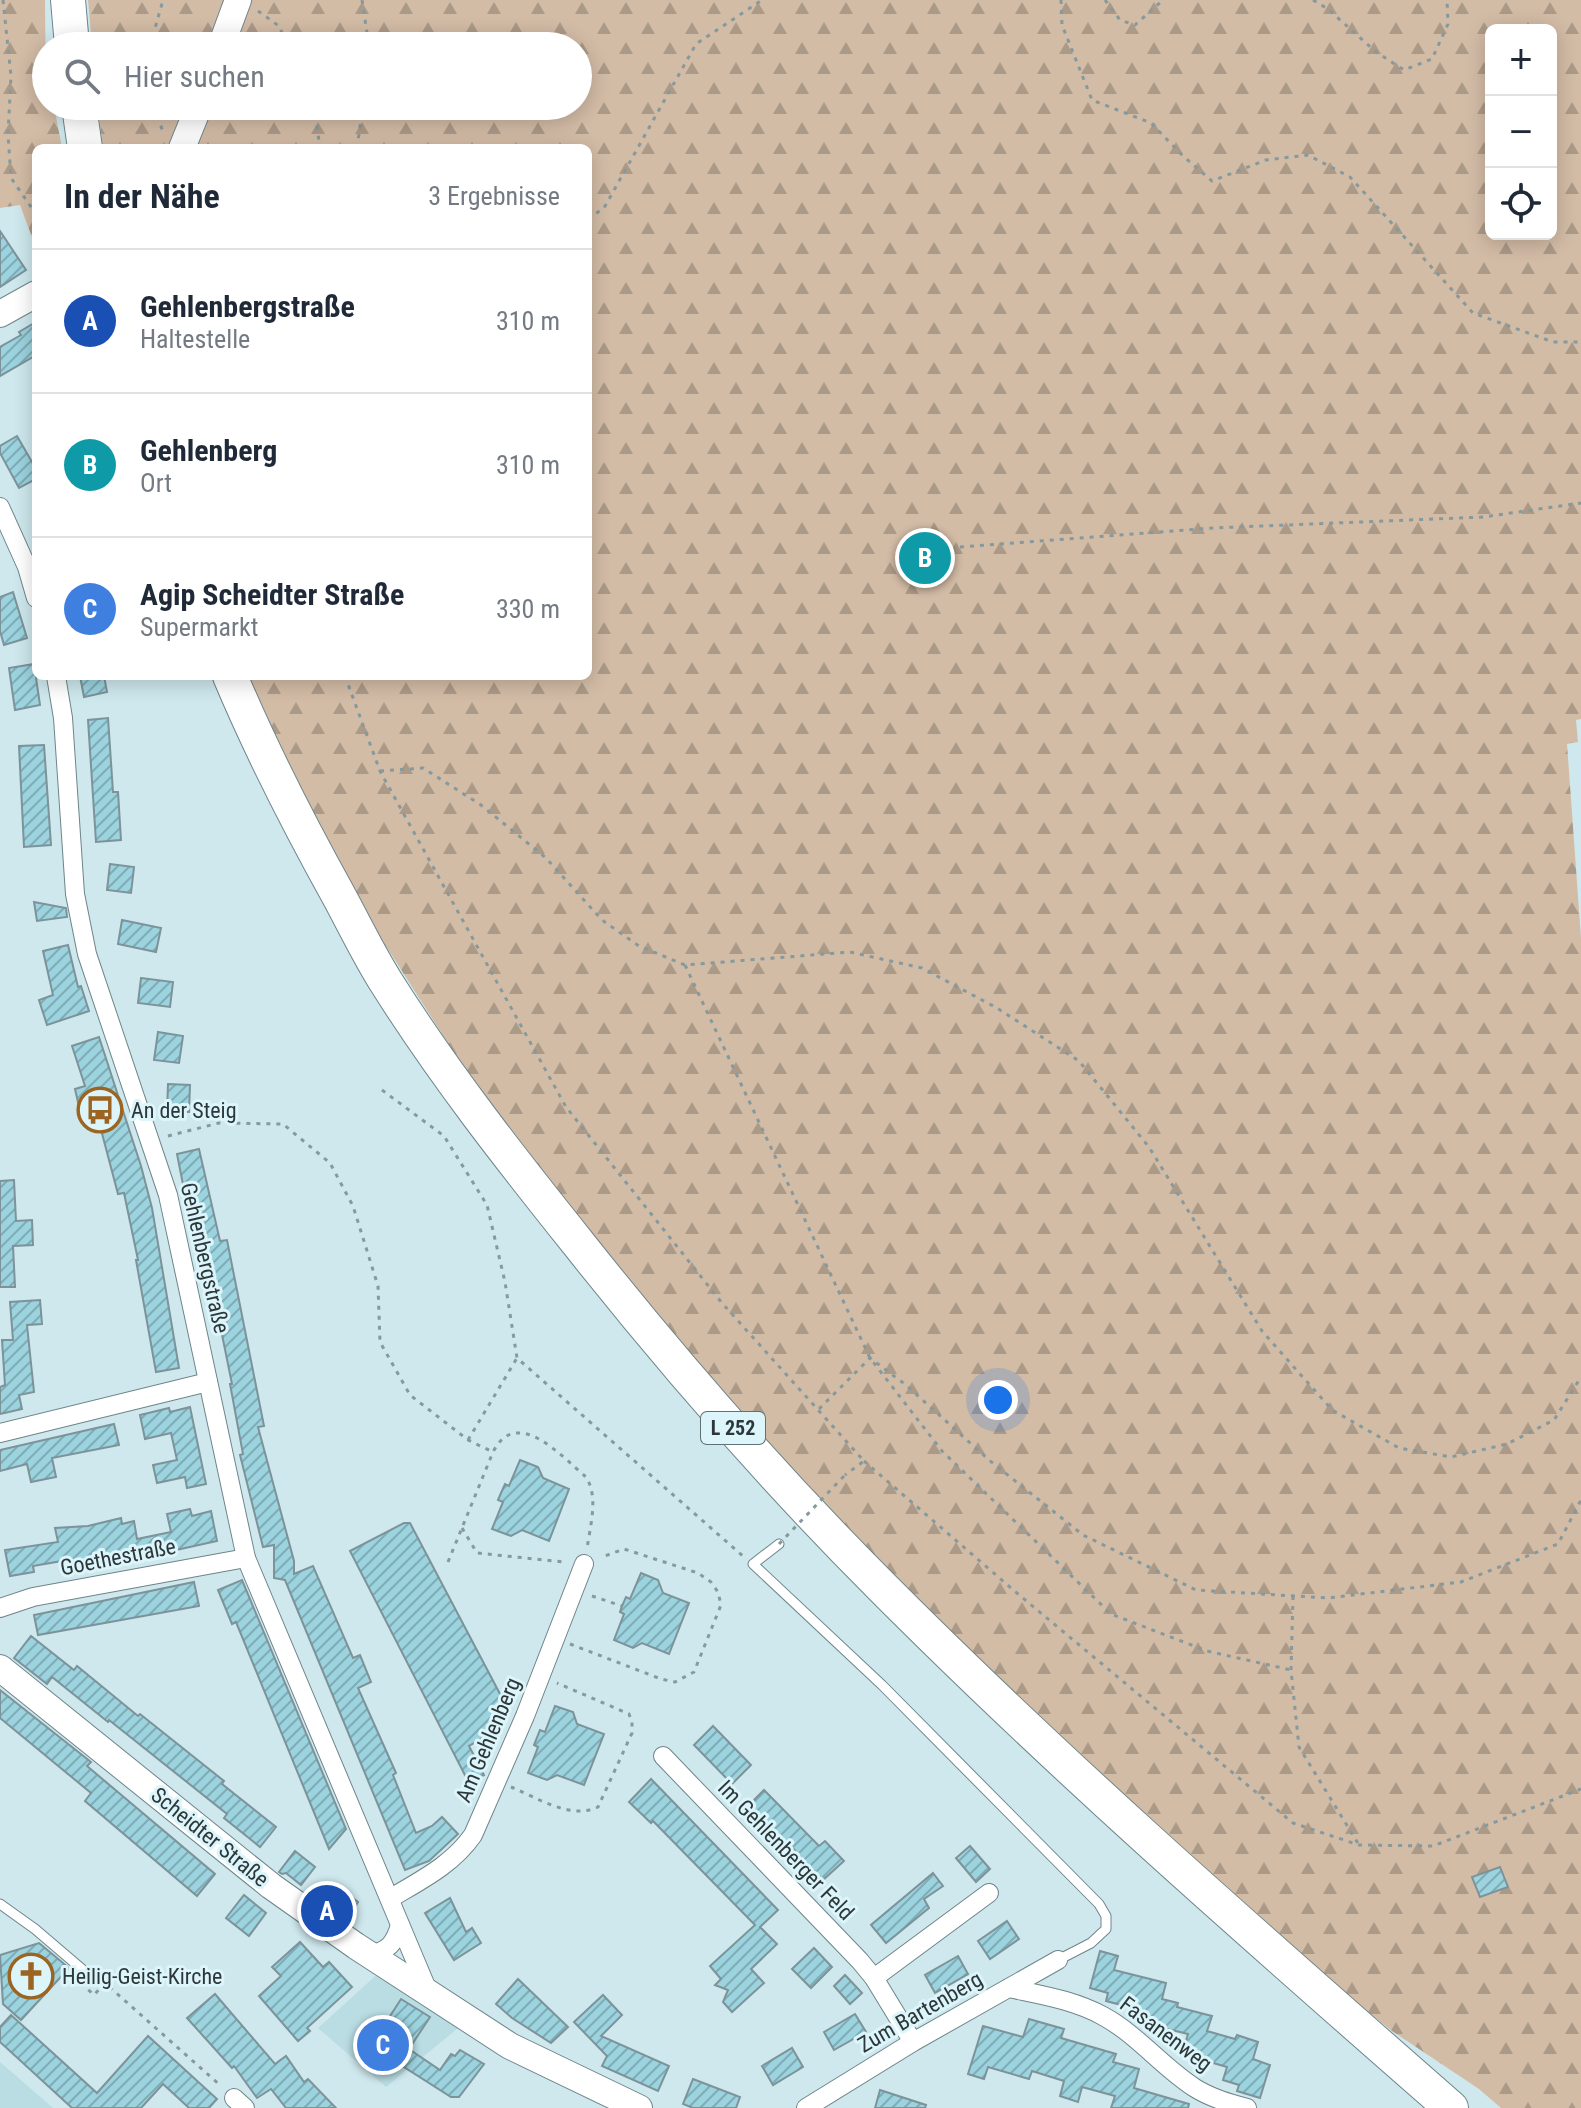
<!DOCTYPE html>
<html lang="de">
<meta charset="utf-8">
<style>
:root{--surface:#fff;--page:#f2f2f3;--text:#1f2937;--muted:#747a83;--line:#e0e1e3;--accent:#9c6421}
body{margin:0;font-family:"Roboto Condensed",sans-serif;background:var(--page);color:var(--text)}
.controls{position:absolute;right:24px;top:24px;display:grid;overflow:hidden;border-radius:12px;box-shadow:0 4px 20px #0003}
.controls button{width:72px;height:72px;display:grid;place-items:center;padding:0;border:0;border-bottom:2px solid var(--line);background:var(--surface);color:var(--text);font:40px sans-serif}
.you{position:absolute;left:998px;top:1400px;width:28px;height:28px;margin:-20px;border:6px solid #fff;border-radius:50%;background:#1a73e8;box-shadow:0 0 0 12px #1a73e833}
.badge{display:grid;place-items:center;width:52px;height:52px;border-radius:50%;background:var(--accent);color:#fff;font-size:26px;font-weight:700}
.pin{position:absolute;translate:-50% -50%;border:4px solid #fff;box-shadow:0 2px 8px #0006}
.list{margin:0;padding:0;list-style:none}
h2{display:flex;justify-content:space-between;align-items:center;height:104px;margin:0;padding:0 32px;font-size:34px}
h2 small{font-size:26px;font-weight:400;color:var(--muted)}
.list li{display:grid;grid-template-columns:52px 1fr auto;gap:24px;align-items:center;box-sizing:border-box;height:144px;padding:0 32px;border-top:2px solid var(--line)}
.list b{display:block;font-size:30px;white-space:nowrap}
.list p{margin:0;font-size:26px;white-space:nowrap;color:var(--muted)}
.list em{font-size:26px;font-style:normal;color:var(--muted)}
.icon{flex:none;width:44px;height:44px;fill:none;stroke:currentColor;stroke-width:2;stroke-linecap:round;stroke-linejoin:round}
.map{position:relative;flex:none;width:1581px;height:2108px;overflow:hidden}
.search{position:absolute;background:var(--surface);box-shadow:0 4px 20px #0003;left:32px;top:32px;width:560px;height:88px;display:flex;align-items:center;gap:20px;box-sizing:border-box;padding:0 28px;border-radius:44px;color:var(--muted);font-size:30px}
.panel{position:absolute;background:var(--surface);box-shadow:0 4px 20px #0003;left:32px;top:144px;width:560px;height:536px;border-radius:12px}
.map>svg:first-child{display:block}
.built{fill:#badde4}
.forest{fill:url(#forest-firs);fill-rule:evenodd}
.building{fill:url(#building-hatch);stroke:#7c9399;stroke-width:2}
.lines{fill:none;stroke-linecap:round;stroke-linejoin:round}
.lane-casing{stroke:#6e858a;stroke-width:11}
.street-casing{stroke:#6e858a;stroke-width:20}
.secondary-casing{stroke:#6e858a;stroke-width:28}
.highway-casing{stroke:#6e858a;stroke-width:36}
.path{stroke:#86999c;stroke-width:3;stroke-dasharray:4 6;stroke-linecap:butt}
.lane{stroke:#fff;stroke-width:9}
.street{stroke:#fff;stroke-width:18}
.secondary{stroke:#fff;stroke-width:26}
.highway{stroke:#fff;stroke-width:34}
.path-bridge{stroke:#86999c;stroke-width:3;stroke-dasharray:4 6;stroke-linecap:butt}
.labels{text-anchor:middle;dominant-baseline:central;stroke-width:6;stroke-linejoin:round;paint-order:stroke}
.shield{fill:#dbf5fb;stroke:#617073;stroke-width:2}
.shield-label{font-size:20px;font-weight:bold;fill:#2d3739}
.poi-label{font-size:22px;fill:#2d3739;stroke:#dbf5fb;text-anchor:start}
.street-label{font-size:22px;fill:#2d3739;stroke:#dbf5fb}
</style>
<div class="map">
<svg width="1581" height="2108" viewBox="0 0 1581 2108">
<defs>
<pattern id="forest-firs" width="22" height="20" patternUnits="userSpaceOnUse" patternTransform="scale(2)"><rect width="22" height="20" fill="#d3bca6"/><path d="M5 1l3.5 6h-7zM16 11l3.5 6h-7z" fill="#ac9a88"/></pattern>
<pattern id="building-hatch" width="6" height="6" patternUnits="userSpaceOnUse" patternTransform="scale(2)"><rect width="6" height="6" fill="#9bd3df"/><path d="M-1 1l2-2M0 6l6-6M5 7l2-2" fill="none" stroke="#7facb6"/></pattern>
</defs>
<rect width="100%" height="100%" fill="#cee8ed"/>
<g class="built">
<path d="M381 1971 463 2024 386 2087 318 2028Z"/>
<path d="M0 2062 53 2108H0Z"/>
</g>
<g class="forest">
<path d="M0 0H45L46 106H54L62 148H36V248L20 205 0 208Z"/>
<path d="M88 0H1581V719L1576 720 1578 742 1567 744 1581 938V2108H1501L1479 2089 1392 2031 1322 1975 1052 1736 829 1515 626 1284 465 1070 363 910 286 763 249 676H588V148H103L98 106H578V46H92ZM1491 30H1551V234H1491Z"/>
</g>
<g class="building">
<path d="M0 231 26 270 0 287Z"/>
<path d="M36 322V362L33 357 0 376V347L21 335 19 332Z"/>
<path d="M17 436 36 469V479L19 488 0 453V446Z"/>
<path d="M13 592 27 638 4 645 0 631V597Z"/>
<path d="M34 664 40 705 15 710 9 668Z"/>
<path d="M80 676H104L107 692 84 697Z"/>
<path d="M108 718 113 792H118L121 840 96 842 88 720Z"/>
<path d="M44 745 51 845 24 847 19 746Z"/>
<path d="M110 864 134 867 131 893 107 890Z"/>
<path d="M34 902 66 908 67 917 37 921Z"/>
<path d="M122 920 161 928 156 952 118 944Z"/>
<path d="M68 945 78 987 81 986 89 1011 47 1025 39 1000 53 995 43 951Z"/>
<path d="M141 978 173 982 170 1007 138 1003Z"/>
<path d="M158 1032 183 1036 179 1063 154 1060Z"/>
<path d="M99 1037 141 1166 152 1208 179 1368 156 1372 136 1260H138L124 1193 118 1194 95 1107 80 1111 75 1089 85 1086 72 1046Z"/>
<path d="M168 1084 190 1085 189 1112 167 1111Z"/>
<path d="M199 1149 220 1241 227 1240 264 1426 258 1427 294 1561V1574L313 1566 353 1658 360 1655 371 1682 358 1688 396 1773 393 1775 416 1833 432 1826 442 1817 458 1834 429 1861 405 1870 285 1580 274 1578V1545L263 1547 240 1455 243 1454 230 1384H232L213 1290 198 1223 191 1225 177 1154Z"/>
<path d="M14 1180 16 1221 32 1220 33 1245 13 1246 15 1287H0V1181Z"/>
<path d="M40 1300 42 1324 27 1325 34 1392 19 1395 22 1409 0 1414V1387L5 1385 2 1340H13L10 1302Z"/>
<path d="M190 1407 206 1484 187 1488 185 1477 157 1483 153 1465 177 1460 171 1433 145 1439 140 1415 169 1408 170 1412Z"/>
<path d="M114 1424 119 1445 52 1458 56 1477 31 1482 27 1464 0 1471V1450Z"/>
<path d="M520 1460 538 1467 543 1478 569 1489 549 1541 522 1530 511 1536 492 1529 503 1502 498 1500 501 1493 505 1484 509 1486Z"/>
<path d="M190 1509 192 1516 211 1511 217 1541 140 1558V1553L63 1567 62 1561 33 1566 34 1572 10 1576 5 1550 58 1542 55 1528 88 1526 121 1518 122 1524 134 1521 137 1539 171 1532 167 1514Z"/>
<path d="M404 1523H410L510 1713 496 1721 500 1728 469 1746 484 1775 469 1783 350 1551Z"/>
<path d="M641 1573 658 1580 663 1593 689 1603 669 1654 642 1643 633 1648 614 1640 624 1614 620 1612 622 1606 626 1597 630 1599Z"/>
<path d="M242 1580 346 1829 329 1849 236 1622 232 1624 218 1590Z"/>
<path d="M194 1582 199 1606 38 1635 34 1615Z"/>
<path d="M31 1636 74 1670 77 1666 138 1716 140 1714 224 1781 222 1784 276 1827 260 1847 224 1818 227 1814 109 1720 108 1722 52 1677 47 1684 14 1658Z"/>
<path d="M0 1690 91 1762 87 1766 215 1874 197 1896 85 1801 91 1793 0 1718Z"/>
<path d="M555 1706 573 1712 577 1724 604 1734 584 1785 557 1775 547 1780 528 1773 538 1747 534 1745 540 1730 545 1732Z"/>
<path d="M713 1726 751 1765 732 1784 694 1745Z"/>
<path d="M651 1779 778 1910 760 1927 777 1944 751 1969 764 1983 732 2012 723 2002 728 1990 715 1985 721 1979 710 1966 755 1925 653 1821 651 1823 629 1802Z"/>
<path d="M764 1790 819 1846 825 1841 844 1861 823 1880 789 1844 784 1848 745 1809Z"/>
<path d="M970 1846 990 1869 976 1882 956 1858Z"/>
<path d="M295 1851 315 1867 301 1885 286 1873 282 1874 279 1872Z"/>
<path d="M1500 1867 1508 1887 1480 1897 1472 1877Z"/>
<path d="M933 1873 943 1886 924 1899 929 1908 886 1943 871 1925Z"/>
<path d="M335 1884 358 1902 347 1920 323 1903Z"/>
<path d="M244 1895 266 1913 249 1936 226 1918Z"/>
<path d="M450 1898 466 1932 472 1928 481 1943 454 1960 425 1913Z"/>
<path d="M1007 1921 1019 1939 990 1959 978 1941Z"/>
<path d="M300 1942 323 1967 329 1962 352 1987 307 2028 310 2031 298 2041 259 1996 281 1976 272 1967Z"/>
<path d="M39 1943 69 1968 21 2020 3 2004 0 1955Z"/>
<path d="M814 1948 832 1967 811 1988 792 1969Z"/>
<path d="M1100 1951 1118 1956 1114 1970 1166 1983 1162 1999 1178 2003 1177 2007 1212 2016 1207 2031 1235 2039 1237 2035 1258 2042 1253 2059 1270 2065 1260 2098 1237 2091 1239 2085 1223 2080 1227 2067 1196 2058 1198 2051 1184 2047 1188 2034 1151 2025 1153 2018 1138 2014 1140 2010 1106 2001 1108 1993 1090 1988Z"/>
<path d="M958 1956 968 1974 935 1993 925 1975Z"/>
<path d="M845 1975 862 1993 850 2004 834 1986Z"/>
<path d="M518 1979 568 2027 551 2043 512 2018 496 2004Z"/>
<path d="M215 1994 275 2064 286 2056 304 2082 308 2079 336 2108H286L271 2089 257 2098 234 2066 232 2068 187 2018Z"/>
<path d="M603 1995 622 2015 601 2036 669 2066 658 2091 602 2066 607 2056 574 2022Z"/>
<path d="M401 1999 430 2017 409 2049 440 2070 451 2054 455 2056 460 2050 484 2064 459 2097H451L399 2064 394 2072 354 2045 371 2019 383 2027Z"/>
<path d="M855 2014 866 2032 834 2050 824 2032Z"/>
<path d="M11 2015 97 2093 148 2036 217 2099 209 2108H189L163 2084 141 2108H72L0 2042V2027Z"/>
<path d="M1029 2019 1064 2029 1061 2038 1116 2054 1113 2062 1139 2069 1134 2088 1189 2104 1188 2108H1111L1115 2096 1082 2087 1078 2102 1060 2096 1064 2081 1032 2071 1029 2079 988 2067 984 2079 968 2074 983 2026 1023 2037Z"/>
<path d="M792 2048 803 2067 773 2085 762 2066Z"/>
<path d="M693 2079 740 2097 736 2108H693L683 2104Z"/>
<path d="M880 2090 926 2105 925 2108H875Z"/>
</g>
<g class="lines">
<g class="lane-casing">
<g id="lane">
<path d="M779 1544 753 1564 882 1685 1099 1904 1106 1916V1929L1091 1943 1058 1960"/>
<path d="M0 1904 35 1929 83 1970"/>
</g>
</g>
<g class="street-casing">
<g id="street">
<path d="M0 507 27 567 36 598"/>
<path d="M56 676 63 718 75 894 87 954 168 1195 246 1558 428 1991"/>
<path d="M0 1433 208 1382"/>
<path d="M0 1608 33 1597 246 1558"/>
<path d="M663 1756 860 1961 874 1978 913 2042"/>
<path d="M391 1898C421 1880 452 1865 473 1835L525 1716 584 1564"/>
<path d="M369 1954C388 1952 395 1943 400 1925"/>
<path d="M874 1978 989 1893"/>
<path d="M1009 1988C1041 1995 1074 2000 1103 2016 1138 2035 1162 2067 1195 2088 1211 2098 1229 2103 1247 2108"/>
<path d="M234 2098 245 2108"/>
<path d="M806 2108 913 2042 1058 1960"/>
</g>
</g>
<g class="secondary-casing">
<g id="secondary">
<path d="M221 46 238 0"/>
<path d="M182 148 199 106"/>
<path d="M0 314 36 294"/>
<path d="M0 1668 271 1886 356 1946 510 2046 639 2108"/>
</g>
</g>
<g class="highway-casing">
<g id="highway">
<path d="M68 0 72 46"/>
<path d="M79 106 85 148"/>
<path d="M230 676C262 752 300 826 340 898 355 926 369 955 386 982 444 1074 510 1158 578 1243 673 1363 773 1478 881 1586 1063 1769 1257 1938 1451 2108"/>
</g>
</g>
<g class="path">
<path d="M3 0 11 76 8 134 11 178 36 214"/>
<path d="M362 0 369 46"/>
<path d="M1061 0 1062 25 1092 100 1151 123 1182 155 1212 181 1266 160 1308 155 1350 177 1473 313 1553 342H1581"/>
<path d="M1105 0 1120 20 1135 25 1163 0"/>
<path d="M1313 0 1328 9 1376 52 1404 70 1432 59 1448 24 1447 0"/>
<path d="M258 11 279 26 288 46"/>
<path d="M150 46 163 0"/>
<path d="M157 106 160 124 164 134"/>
<path d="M314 106 320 148"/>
<path d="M357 148 363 106"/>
<path d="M588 219 604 208 696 44 762 0"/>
<path d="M960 547 1213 528 1483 517 1581 503"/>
<path d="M345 676 380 771 566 1107 722 1303 864 1461 845 1475"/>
<path d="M380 771 423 768 481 805 546 858 602 920 639 946 685 965 850 952 922 968 997 1008 1079 1061 1149 1147 1262 1331 1332 1410 1399 1448 1451 1457 1507 1444 1554 1420 1581 1377"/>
<path d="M685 965 870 1358 942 1451 1111 1614 1207 1651 1291 1670"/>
<path d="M382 1090 444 1136 487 1205 505 1282 517 1358 744 1557"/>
<path d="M168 1136 219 1123 283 1124 330 1163 353 1206 378 1286 380 1342 410 1395 468 1440 493 1452"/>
<path d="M819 1409 870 1358 906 1385 989 1460 1083 1535 1196 1590 1328 1598 1461 1582 1558 1544 1581 1500"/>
<path d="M468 1440 517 1358"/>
<path d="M864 1461 1018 1594 1293 1823 1359 1845 1433 1846 1581 1789"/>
<path d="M462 1528 477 1553 564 1562"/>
<path d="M448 1562 493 1452C517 1405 562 1457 586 1477 599 1497 590 1526 587 1549"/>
<path d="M592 1596 622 1606"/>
<path d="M1293 1596 1291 1670 1299 1747 1359 1845"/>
<path d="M570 1644 661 1679 675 1682 694 1672 721 1605 718 1592 711 1582 698 1573 624 1549 602 1557"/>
<path d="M511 1787C538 1798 570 1820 598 1807L632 1733V1722L629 1714 557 1683"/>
<path d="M81 1983 94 1995 105 1983 221 2086"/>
</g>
<use href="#lane" class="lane"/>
<use href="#street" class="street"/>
<use href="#secondary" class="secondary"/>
<use href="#highway" class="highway"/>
<path class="path-bridge" d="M779 1544 845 1475"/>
</g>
<defs>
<g id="bus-ring" transform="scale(2.3)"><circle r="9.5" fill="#dbf5fb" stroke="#9c6421" stroke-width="1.5"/><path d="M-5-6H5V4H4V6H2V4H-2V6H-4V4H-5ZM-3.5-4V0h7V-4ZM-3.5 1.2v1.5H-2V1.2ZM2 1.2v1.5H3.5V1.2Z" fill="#9c6421"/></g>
<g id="church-ring" transform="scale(2.3)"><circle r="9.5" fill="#dbf5fb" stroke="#9c6421" stroke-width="1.5"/><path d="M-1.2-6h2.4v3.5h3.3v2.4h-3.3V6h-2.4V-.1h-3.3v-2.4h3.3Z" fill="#9c6421"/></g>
</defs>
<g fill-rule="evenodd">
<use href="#bus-ring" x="100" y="1110"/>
<use href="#church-ring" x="31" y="1976"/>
</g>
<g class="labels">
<rect class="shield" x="701" y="1412" width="64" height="32" rx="6"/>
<g class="shield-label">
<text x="733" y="1428">L 252</text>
</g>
<g class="poi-label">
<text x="131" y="1110">An der Steig</text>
<text x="62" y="1976">Heilig-Geist-Kirche</text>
</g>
<g class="street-label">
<text transform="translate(205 1258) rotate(77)">Gehlenbergstraße</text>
<text transform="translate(118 1557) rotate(-11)">Goethestraße</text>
<text transform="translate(488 1740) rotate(-67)">Am Gehlenberg</text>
<text transform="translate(210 1837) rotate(39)">Scheidter Straße</text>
<text transform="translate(786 1850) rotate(46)">Im Gehlenberger Feld</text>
<text transform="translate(920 2012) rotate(-30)">Zum Bartenberg</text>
<text transform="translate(1166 2034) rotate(37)">Fasanenweg</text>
</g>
</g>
</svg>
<div class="controls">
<button>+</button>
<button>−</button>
<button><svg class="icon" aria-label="locate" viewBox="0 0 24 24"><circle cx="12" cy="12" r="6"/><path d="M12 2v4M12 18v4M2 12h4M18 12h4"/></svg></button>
</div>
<div class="you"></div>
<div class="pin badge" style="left:327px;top:1911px;background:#1a4fb4">A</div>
<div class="pin badge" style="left:925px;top:558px;background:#0f9aa8">B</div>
<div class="pin badge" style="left:383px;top:2045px;background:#3f7fe0">C</div>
<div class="search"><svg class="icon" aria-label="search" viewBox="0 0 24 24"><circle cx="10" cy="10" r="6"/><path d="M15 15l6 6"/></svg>Hier suchen</div>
<section class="panel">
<h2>In der Nähe<small>3 Ergebnisse</small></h2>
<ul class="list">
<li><span class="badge" style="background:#1a4fb4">A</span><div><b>Gehlenbergstraße</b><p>Haltestelle</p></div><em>310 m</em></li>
<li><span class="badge" style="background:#0f9aa8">B</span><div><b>Gehlenberg</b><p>Ort</p></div><em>310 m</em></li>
<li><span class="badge" style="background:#3f7fe0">C</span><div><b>Agip Scheidter Straße</b><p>Supermarkt</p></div><em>330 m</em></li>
</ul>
</section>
</div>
